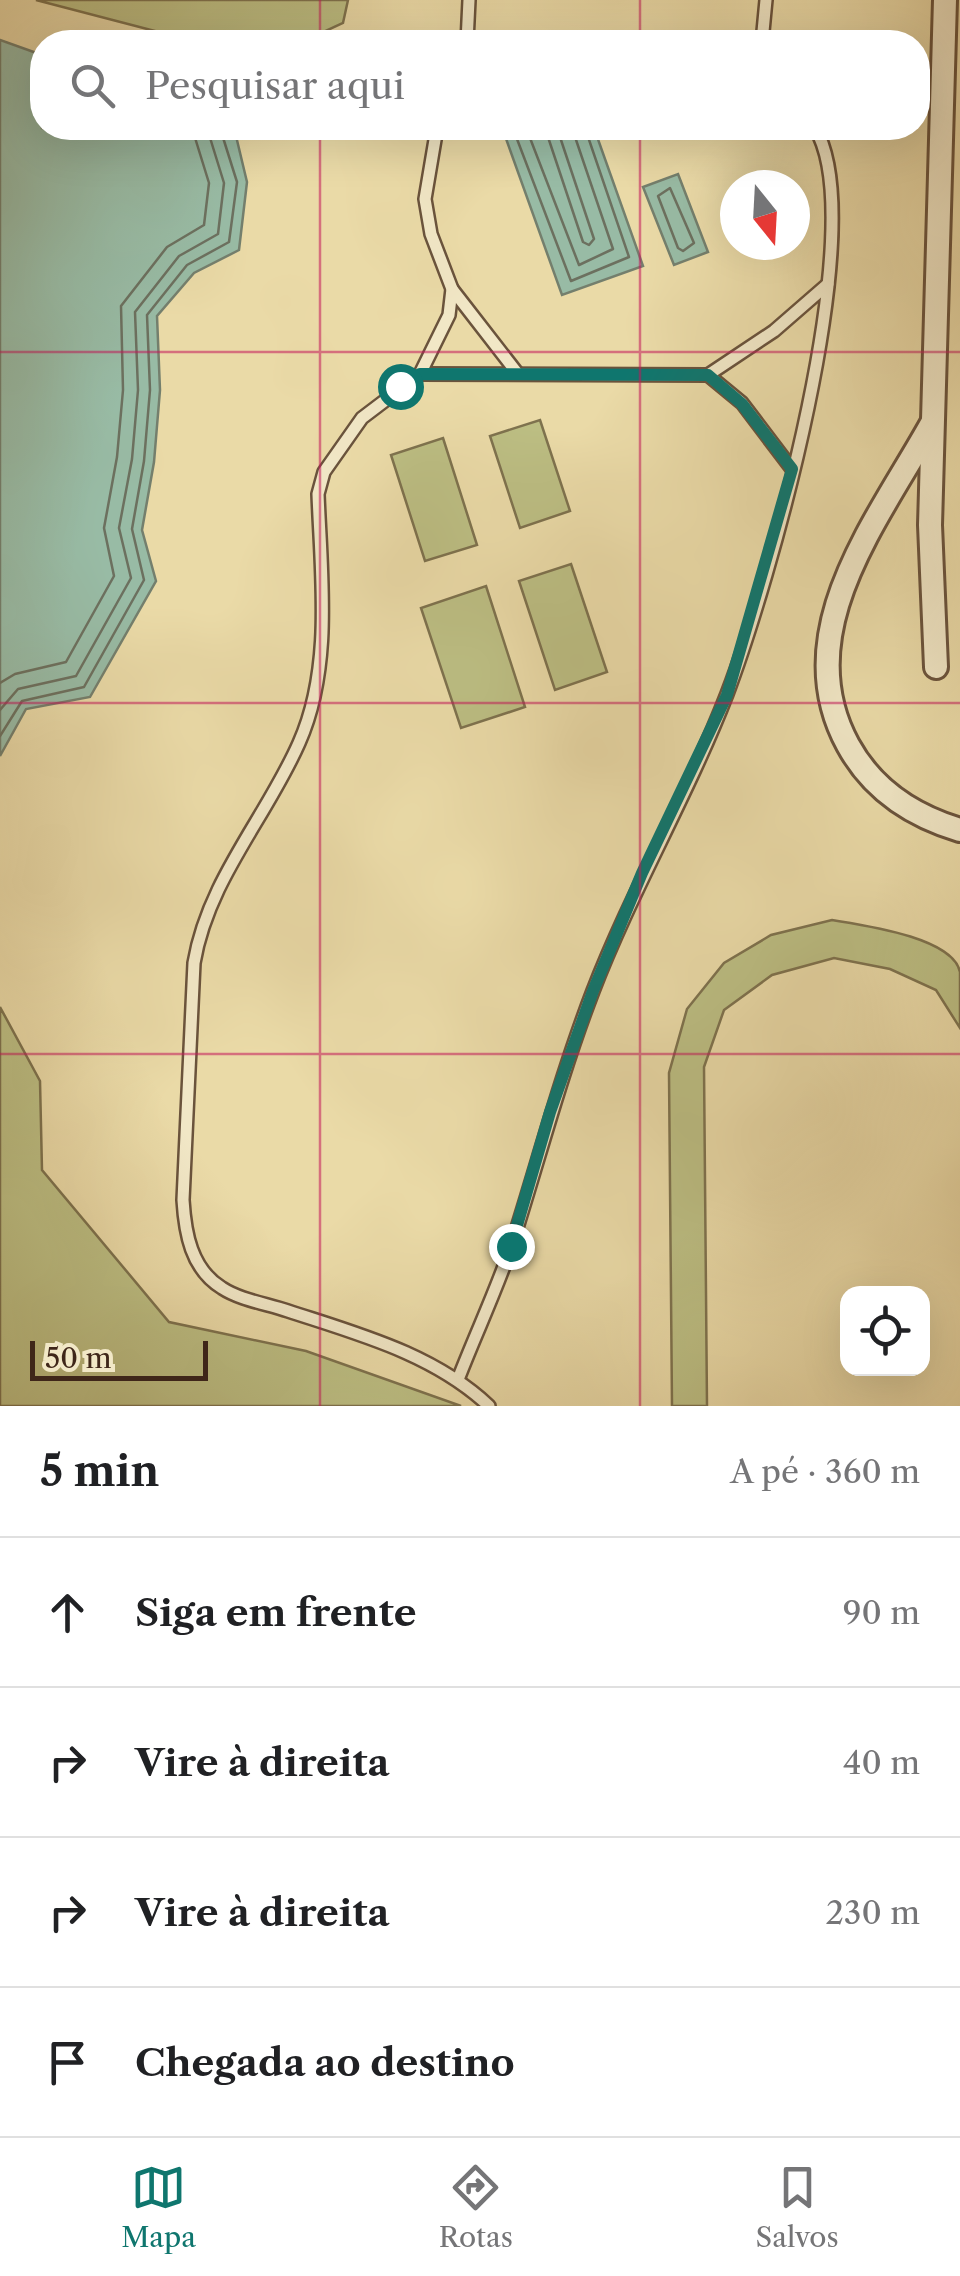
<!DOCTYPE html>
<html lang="pt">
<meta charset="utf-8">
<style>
:root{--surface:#fff;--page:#f6f6f6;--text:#202124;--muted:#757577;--line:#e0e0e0;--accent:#0f766e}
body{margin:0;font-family:"Libre Caslon Text",serif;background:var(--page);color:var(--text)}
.controls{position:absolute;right:30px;bottom:30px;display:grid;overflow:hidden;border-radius:20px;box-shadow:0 10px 40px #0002}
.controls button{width:90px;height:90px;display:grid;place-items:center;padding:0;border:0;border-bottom:2px solid var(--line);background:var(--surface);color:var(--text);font:50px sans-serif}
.compass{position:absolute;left:720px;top:170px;width:90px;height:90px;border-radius:50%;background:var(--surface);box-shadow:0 10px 40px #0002;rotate:162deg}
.scale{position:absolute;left:30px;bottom:25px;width:178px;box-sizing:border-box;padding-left:10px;border:5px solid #3f2619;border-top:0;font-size:28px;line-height:35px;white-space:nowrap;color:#3f2619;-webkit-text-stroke:8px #f1e7c6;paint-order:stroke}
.stop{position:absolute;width:30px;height:30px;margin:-22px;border:8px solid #0f766e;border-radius:50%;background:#fff}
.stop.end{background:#0f766e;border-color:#fff;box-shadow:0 2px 10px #0008}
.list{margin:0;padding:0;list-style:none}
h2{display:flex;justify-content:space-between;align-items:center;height:130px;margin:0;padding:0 40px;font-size:42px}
h2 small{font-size:32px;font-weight:400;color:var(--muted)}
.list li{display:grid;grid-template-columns:65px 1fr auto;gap:30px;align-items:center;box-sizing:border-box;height:150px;padding:0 40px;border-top:2px solid var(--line)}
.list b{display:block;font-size:38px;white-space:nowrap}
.list em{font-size:32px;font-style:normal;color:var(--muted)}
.icon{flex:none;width:55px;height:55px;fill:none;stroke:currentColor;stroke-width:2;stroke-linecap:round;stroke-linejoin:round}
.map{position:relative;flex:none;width:960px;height:1406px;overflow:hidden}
.search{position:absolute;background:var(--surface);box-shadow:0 10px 40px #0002;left:30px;right:30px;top:30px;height:110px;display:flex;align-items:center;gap:25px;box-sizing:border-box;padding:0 35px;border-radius:40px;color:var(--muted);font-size:38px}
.sheet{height:730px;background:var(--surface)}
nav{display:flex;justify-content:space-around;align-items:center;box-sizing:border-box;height:140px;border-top:2px solid var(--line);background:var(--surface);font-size:28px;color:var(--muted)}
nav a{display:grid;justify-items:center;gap:5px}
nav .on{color:var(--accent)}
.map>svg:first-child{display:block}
.green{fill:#bcbe83;stroke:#7e724e;stroke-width:2.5}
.water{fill:#98bba5;stroke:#747f6d;stroke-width:2.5}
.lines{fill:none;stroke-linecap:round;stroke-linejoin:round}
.shore{stroke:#6c705f;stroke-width:2.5}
.service-casing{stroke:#6a533c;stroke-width:16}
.minor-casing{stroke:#6a533c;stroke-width:28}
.service{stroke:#f1e7c6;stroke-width:11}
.minor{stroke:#f1e7c6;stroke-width:22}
.route{stroke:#0f766e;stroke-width:12}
.grid{fill:none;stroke:#c2185b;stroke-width:2.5;stroke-opacity:0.55}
</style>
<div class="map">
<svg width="960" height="1406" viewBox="0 0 960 1406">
<rect width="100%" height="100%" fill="#eadaa7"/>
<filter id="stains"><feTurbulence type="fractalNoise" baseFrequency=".002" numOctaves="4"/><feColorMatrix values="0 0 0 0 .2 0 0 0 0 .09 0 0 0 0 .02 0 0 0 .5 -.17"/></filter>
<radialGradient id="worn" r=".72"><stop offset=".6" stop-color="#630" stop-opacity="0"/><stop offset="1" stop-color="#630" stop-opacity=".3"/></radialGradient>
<g class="green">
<path d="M36 0H348L343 23 302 42H197Z"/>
<path d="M540 420 570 511 520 528 490 436Z"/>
<path d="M443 438 477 545 425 561 391 455Z"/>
<path d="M571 564 607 672 555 690 519 581Z"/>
<path d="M486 586 525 707 461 728 421 608Z"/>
<path d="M832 920C862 925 953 937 960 972 960 989 960 1011 960 1028L936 990 890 969 834 958 772 975 724 1010 704 1067 707 1406H672L669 1073 687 1009 724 963 771 935Z"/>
<path d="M0 1007 40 1081 42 1170 169 1322 306 1351 461 1406H0Z"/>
</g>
<g class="water">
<path d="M0 40 42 55V128H224L236 136 247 182 239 250 194 273 157 316 160 390 154 462 142 530 156 581 90 697 26 709 0 756Z"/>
<path d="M520 128H594L643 266 562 295 504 133Z"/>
<path d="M678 174 708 252 674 265 643 187Z"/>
</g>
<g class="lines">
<g class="shore">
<path d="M518 128 517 139 571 281 629 257 585 128"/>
<path d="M530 128V138L579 265 613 249 572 128"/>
<path d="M545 128 583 242 589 245 594 239 557 128"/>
<path d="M670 188 694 243 683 251 678 248 658 196Z"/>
<path d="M0 683 15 674 66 662 114 576 104 528 117 457 123 390 121 306 167 247 204 225 209 183 192 128"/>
<path d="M0 710 18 689 76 676 131 578 119 528 132 459 138 390 135 312 179 256 218 234 224 183 207 128"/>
<path d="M0 736 22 701 84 687 144 580 132 529 144 461 150 390 147 315 187 265 229 242 237 182 220 128"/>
</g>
<g class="service-casing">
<g id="service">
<path d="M467 42 469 0"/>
<path d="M762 42 766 0"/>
<path d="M437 128 425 199 431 234 452 289 449 315 420 374 362 418 324 472 318 494C321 575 333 667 299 743 266 818 208 880 194 963L183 1200C185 1233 191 1269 222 1288 240 1300 268 1304 288 1311 358 1334 434 1354 489 1406"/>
<path d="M452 289 518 374"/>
<path d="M420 374 708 375 774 331 828 284"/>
<path d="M708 375 742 403 792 469"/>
<path d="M459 1377C476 1333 497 1289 512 1244 539 1159 561 1074 593 991 632 890 688 795 727 694 768 587 873 224 815 128"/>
</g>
</g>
<g class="minor-casing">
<g id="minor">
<path d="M932 423C879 519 786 632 848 745 872 789 913 816 960 830"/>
<path d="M936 667 930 525 945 0"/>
</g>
</g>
<use href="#service" class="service"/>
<use href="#minor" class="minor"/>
</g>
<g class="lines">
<path class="route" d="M400 386 420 374 708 375 742 404 792 469 727 695 642 873 593 991 550 1112 511 1246"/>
</g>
<path class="grid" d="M320 0V42M640 0V42M320 128V1406M640 128V1406M0 352H960M0 703H960M0 1054H960"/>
<rect width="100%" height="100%" filter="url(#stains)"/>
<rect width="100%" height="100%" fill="url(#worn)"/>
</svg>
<div class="controls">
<button><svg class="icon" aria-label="locate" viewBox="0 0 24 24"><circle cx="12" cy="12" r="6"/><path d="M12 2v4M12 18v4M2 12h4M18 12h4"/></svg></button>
</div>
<svg class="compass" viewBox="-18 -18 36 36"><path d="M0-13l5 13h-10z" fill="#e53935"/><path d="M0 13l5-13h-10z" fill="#757577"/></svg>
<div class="scale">50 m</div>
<div class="stop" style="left:400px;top:386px"></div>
<div class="stop end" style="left:511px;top:1246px"></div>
<div class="search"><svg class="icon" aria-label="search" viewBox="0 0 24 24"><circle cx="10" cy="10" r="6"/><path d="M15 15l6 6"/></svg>Pesquisar aqui</div>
</div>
<section class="sheet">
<h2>5 min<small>A pé · 360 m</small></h2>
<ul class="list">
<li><svg class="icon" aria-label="ahead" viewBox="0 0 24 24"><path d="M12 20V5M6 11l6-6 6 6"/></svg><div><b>Siga em frente</b></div><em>90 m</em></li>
<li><svg class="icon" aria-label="right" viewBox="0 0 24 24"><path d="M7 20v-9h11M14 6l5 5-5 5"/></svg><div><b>Vire à direita</b></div><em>40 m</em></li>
<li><svg class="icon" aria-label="right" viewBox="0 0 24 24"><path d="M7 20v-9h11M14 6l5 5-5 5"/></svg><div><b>Vire à direita</b></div><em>230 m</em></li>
<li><svg class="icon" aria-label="arrive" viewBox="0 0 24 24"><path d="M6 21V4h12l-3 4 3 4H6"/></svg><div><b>Chegada ao destino</b></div></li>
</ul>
</section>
<nav>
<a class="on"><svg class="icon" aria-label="map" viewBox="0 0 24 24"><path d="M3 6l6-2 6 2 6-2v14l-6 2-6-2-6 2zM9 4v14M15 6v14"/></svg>Mapa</a>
<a><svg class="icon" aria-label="directions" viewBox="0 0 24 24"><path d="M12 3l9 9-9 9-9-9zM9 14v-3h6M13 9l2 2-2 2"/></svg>Rotas</a>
<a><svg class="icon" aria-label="saved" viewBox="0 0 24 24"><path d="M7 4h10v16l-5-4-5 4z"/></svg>Salvos</a>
</nav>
